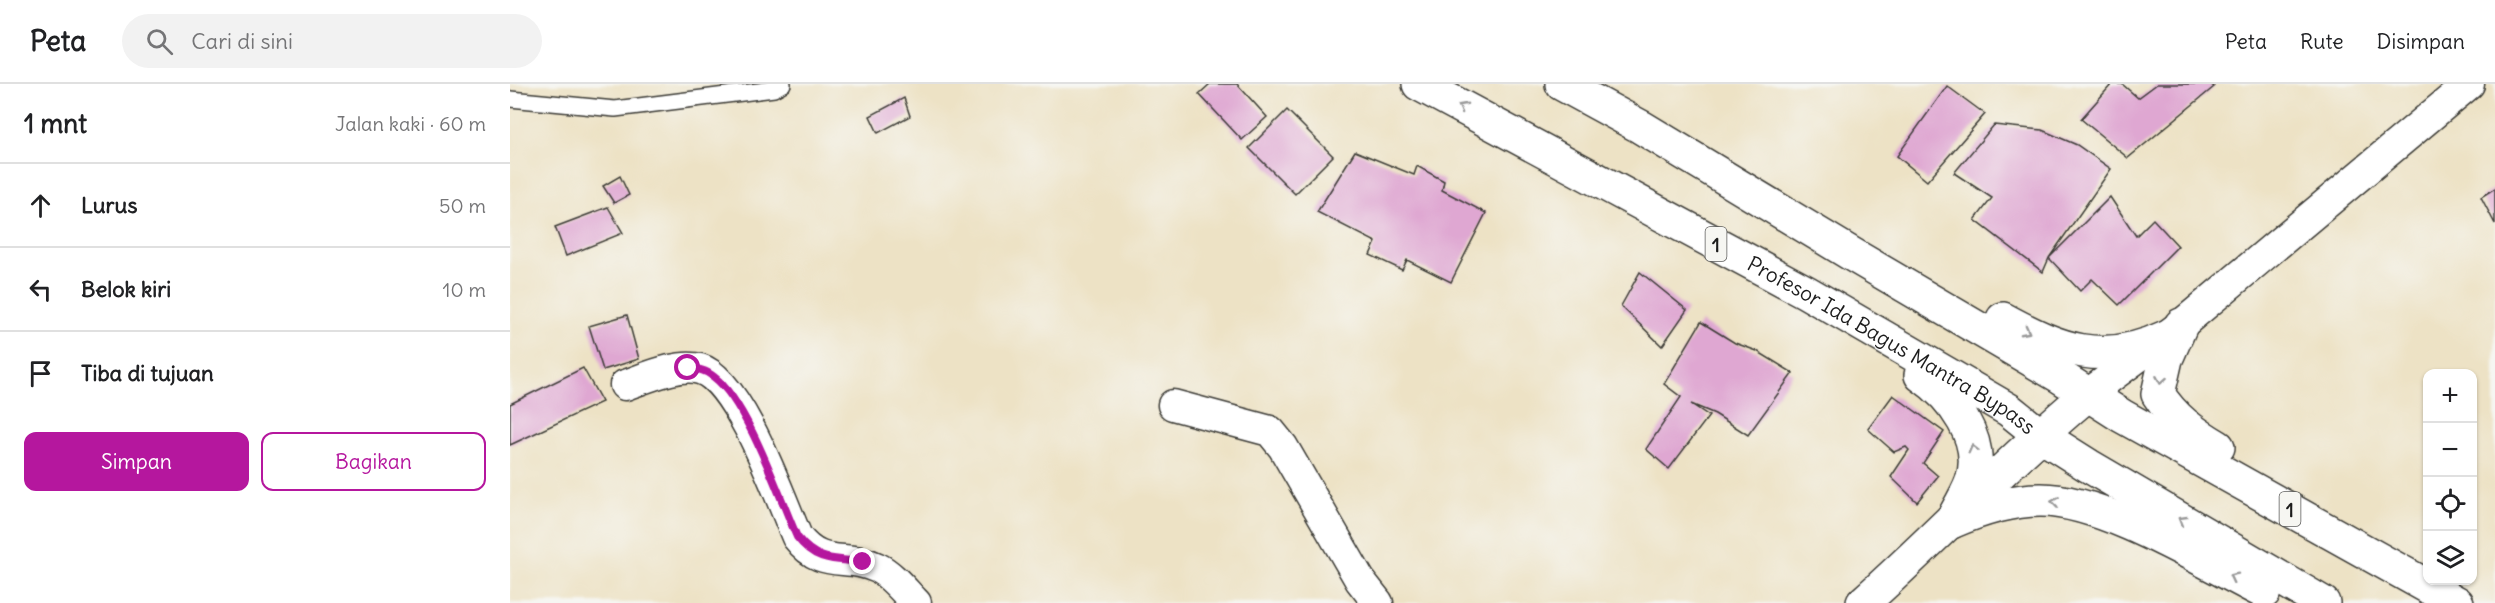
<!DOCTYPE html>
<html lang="id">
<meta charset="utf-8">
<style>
:root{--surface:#fff;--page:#f2f2f2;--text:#202124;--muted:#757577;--line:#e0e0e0;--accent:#b5179e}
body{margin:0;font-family:Delius,sans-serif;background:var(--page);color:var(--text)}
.controls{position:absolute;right:18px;bottom:18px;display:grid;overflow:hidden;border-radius:12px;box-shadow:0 2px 4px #0004}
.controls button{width:54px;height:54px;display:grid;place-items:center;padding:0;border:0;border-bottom:2px solid var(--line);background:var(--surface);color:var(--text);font:30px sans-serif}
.stop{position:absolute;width:18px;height:18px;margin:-14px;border:4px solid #b5179e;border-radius:50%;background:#fff}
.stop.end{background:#b5179e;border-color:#fff;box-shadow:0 2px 6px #0008}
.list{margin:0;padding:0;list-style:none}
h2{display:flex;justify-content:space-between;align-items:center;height:78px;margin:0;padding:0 24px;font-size:26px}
h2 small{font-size:20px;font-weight:400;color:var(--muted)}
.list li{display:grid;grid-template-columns:39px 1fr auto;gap:18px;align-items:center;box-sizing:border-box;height:84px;padding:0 24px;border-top:2px solid var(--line)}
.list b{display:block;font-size:22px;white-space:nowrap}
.list em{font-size:20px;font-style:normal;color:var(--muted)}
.actions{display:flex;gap:12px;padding:18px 24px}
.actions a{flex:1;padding:14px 0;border:2px solid var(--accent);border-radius:12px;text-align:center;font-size:21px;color:var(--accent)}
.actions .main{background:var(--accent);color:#fff}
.icon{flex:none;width:33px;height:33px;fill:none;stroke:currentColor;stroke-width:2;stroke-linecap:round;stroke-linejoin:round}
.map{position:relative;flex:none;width:1985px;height:519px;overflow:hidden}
header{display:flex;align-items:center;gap:36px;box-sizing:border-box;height:84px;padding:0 30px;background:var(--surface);border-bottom:2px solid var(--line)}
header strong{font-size:28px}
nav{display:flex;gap:33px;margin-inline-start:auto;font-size:21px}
.search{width:420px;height:54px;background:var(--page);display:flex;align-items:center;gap:15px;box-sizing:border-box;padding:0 21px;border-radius:33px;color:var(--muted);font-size:22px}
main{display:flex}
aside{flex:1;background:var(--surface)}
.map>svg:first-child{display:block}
.building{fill:#dfa7d2}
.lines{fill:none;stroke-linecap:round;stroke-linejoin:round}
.lane-casing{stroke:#3b3a35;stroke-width:18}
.street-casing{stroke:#3b3a35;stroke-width:33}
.secondary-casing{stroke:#3b3a35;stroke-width:36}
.highway-casing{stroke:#3b3a35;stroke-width:36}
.lane{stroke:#fff;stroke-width:15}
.street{stroke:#fff;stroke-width:30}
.secondary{stroke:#fff;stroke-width:33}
.highway{stroke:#fff;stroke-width:33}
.oneway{stroke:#999}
.route{stroke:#b5179e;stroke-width:8}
.labels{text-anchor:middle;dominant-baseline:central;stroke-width:4.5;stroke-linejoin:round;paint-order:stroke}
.shield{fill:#f6f6f2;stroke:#5d5d5c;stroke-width:1.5}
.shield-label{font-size:20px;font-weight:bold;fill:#1c1c1c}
.street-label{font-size:21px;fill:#1c1c1c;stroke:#f6f6f2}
</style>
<header>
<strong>Peta</strong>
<div class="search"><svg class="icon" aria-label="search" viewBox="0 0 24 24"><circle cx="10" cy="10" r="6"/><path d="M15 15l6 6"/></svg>Cari di sini</div>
<nav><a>Peta</a><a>Rute</a><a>Disimpan</a></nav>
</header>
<main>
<aside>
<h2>1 mnt<small>Jalan kaki · 60 m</small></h2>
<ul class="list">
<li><svg class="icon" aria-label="ahead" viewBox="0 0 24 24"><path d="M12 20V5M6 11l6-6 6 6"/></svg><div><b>Lurus</b></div><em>50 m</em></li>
<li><svg class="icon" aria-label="left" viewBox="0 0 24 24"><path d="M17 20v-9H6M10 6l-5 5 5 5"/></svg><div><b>Belok kiri</b></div><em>10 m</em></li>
<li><svg class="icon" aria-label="arrive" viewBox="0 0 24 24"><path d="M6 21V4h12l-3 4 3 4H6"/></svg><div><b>Tiba di tujuan</b></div></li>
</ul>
<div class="actions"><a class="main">Simpan</a><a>Bagikan</a></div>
</aside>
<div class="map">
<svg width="1985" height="519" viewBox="0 0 1985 519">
<rect width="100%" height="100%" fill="#f6f6f2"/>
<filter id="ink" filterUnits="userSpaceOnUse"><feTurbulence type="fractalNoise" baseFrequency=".0167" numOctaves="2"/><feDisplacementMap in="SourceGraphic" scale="12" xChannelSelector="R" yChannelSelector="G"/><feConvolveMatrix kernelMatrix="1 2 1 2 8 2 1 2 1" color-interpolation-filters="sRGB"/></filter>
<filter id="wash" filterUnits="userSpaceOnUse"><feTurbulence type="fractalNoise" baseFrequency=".008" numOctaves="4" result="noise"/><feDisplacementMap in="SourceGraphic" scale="24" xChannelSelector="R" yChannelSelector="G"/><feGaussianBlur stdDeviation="1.35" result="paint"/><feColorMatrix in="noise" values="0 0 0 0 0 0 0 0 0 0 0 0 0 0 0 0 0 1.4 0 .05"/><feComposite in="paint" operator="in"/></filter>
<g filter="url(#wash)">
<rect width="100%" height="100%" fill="#ede2c5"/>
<g id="blocks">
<g class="building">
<path d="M700 0H727L757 33 732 56 689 10Z"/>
<path d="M1602 0H1612L1628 14 1647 0H1701L1704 3 1618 74 1571 35Z"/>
<path d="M1437 2 1475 30 1417 97 1387 72Z"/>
<path d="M394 14 400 32 368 49 360 32Z"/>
<path d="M777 26 823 72 785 110 739 64Z"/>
<path d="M1484 41 1532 46 1567 61 1601 85 1539 174 1600 113 1626 152 1643 135 1668 162 1609 221 1582 195 1570 207 1539 174 1533 188 1465 136 1482 114 1444 89Z"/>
<path d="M845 67 904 91 907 82 934 97 932 106 976 129 941 198 897 176 892 186 860 171 866 158 807 128Z"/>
<path d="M110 92 119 111 104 119 93 102Z"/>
<path d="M1985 104V140L1971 113Z"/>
<path d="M98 123 113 149 56 172 45 143Z"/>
<path d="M1130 188 1177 226 1152 262 1111 222Z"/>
<path d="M117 231 129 275 93 286 79 242Z"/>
<path d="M1191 238 1225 259 1247 267 1283 289 1238 351 1205 330 1181 320 1199 332 1159 385 1136 365 1171 313 1154 300Z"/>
<path d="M73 284 92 318 0 361V320Z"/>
<path d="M1383 311 1434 348 1413 379 1428 392 1407 418 1381 393 1399 366 1396 363 1384 368 1358 345Z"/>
</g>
</g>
</g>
<g filter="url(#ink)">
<use href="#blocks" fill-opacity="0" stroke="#3b3a35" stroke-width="1.5"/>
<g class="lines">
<g class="lane-casing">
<path id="lane" d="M0 15 105 25 264 5 273 0"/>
</g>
<g class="street-casing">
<g id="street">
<path d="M115 301C136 294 168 279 190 285 229 296 271 416 287 453 313 487 335 468 368 484 382 491 395 508 406 519"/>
<path d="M1578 310 1671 241 1959 0"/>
<path d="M663 321 760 347 773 363 850 496 868 519"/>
</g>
</g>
<g class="secondary-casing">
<path id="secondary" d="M1353 519C1429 451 1500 375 1578 310"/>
</g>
<g class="highway-casing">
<g id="highway">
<path id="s1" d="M909 0 1296 208 1499 326 1530 351 1579 382 1813 519"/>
<path d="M1052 0 1131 43 1343 171 1551 293 1612 332 1947 519"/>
<path d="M1493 235C1550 266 1593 283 1656 253"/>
<path d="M1671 241 1656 275 1648 310C1664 335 1683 348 1708 363"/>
<path d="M1411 291C1442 312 1476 356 1462 397 1457 411 1448 425 1441 438"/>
<path d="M1441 438C1469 426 1499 416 1530 416 1593 415 1696 479 1754 508"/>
</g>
</g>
<use href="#lane" class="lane"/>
<use href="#street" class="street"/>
<use href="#secondary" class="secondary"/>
<use href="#highway" class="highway"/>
</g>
<defs><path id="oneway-chevron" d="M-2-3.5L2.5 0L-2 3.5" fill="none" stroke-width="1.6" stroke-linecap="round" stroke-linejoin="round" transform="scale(1.5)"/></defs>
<g class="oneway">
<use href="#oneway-chevron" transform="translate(952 23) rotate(-152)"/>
<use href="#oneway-chevron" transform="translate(1516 247) rotate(28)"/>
<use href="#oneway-chevron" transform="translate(1651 296) rotate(100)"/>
<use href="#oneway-chevron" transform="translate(1463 365) rotate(-104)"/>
<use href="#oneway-chevron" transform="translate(1545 418) rotate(-172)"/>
<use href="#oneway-chevron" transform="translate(1672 436) rotate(-150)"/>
<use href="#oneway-chevron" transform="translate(1723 493) rotate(-153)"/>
</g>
</g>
<g class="lines" filter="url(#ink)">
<path class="route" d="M178 284C188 285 196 286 204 293 237 318 269 412 287 453 306 478 324 475 353 478"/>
</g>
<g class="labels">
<g class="shield">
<rect x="1195.5" y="143" width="21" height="34" rx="4.5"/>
<rect x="1769.5" y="408" width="21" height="34" rx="4.5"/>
</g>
<g class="shield-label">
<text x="1206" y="160">1</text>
<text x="1780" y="425">1</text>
</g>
<g class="street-label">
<text stroke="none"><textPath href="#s1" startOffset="540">Profesor Ida Bagus Mantra Bypass</textPath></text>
</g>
</g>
</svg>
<div class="controls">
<button>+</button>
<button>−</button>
<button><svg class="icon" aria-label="locate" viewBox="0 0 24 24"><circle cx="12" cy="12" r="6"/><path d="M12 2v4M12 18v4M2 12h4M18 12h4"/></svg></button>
<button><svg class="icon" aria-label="layers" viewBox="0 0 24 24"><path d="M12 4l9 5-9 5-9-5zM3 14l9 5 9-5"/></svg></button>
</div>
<div class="stop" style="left:178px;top:284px"></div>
<div class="stop end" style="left:353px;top:478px"></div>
</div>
</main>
